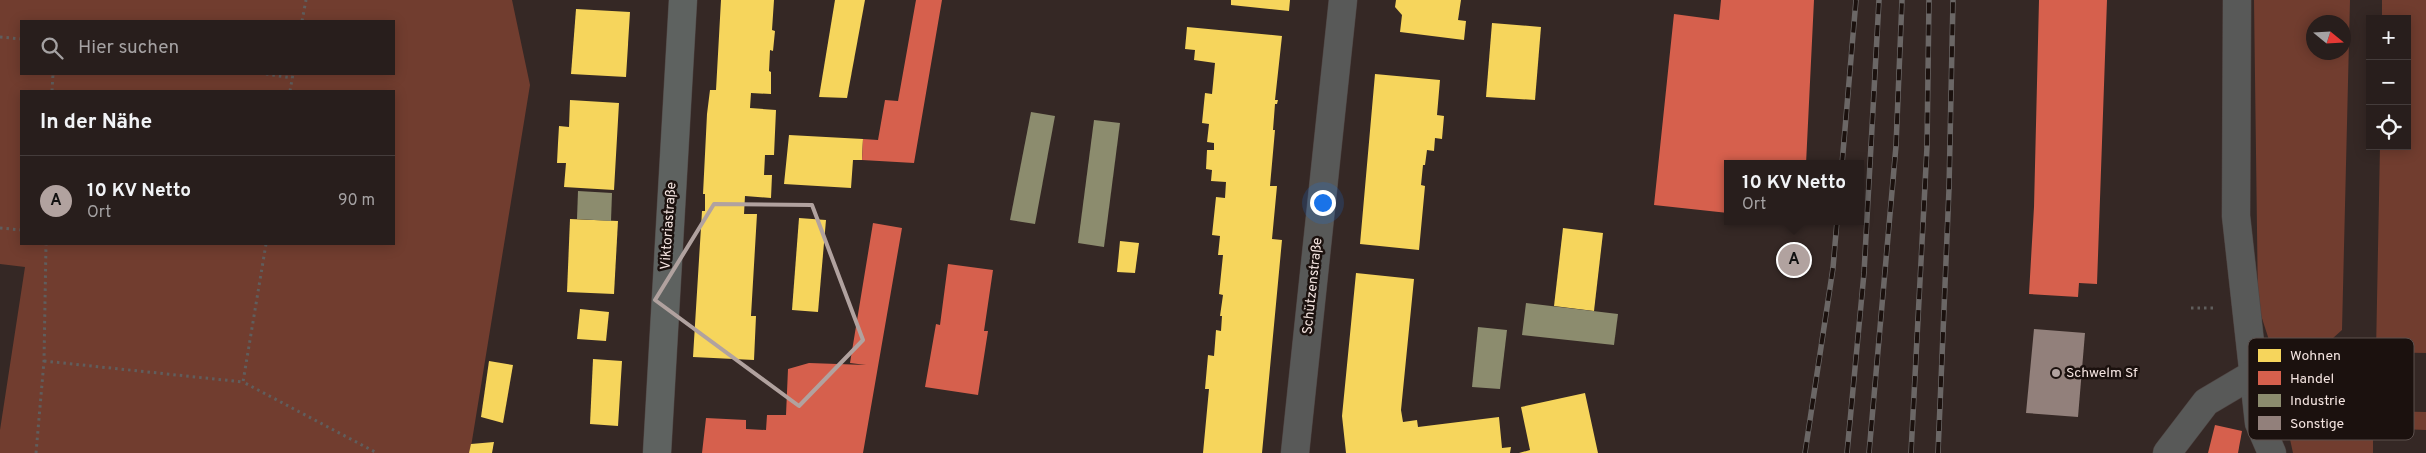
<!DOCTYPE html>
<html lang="de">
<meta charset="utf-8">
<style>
:root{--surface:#281e1c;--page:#302725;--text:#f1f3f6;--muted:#a5a2a3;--line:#443c3b;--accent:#b1a29f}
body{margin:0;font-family:Overpass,sans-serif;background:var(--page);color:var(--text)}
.controls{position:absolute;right:15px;top:15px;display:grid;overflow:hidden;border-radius:0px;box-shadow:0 2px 12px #0003}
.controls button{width:45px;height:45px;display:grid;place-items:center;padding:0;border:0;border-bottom:1px solid var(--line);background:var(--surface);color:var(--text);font:25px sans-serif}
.compass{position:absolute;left:2306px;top:15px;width:45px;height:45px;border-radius:50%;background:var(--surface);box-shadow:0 2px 12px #0003;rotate:108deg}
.you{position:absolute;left:1322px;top:202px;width:18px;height:18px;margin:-12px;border:4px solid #fff;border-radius:50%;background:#1a73e8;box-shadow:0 0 0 8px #1a73e833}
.badge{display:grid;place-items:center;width:32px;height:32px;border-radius:50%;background:var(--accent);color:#111;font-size:16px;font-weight:700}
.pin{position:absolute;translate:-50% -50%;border:2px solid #fff;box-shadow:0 1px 5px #0006}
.popup{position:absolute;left:1724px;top:160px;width:140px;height:65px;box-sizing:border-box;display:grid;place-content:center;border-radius:0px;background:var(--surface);filter:drop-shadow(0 1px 4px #0005);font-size:16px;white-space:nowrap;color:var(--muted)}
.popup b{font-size:19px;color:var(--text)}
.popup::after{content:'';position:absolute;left:50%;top:100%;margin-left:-10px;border:10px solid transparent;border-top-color:var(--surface)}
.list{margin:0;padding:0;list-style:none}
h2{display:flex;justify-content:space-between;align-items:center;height:65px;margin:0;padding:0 20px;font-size:21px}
h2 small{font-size:16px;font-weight:400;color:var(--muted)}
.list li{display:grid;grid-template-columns:32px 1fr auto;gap:15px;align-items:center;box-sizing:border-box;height:90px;padding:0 20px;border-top:1px solid var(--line)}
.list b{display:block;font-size:19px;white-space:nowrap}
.list p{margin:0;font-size:16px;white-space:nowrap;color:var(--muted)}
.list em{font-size:16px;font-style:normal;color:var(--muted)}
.icon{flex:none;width:28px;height:28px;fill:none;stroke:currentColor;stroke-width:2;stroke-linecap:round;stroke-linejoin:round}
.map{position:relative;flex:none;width:2426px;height:453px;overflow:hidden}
.search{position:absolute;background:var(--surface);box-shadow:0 2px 12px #0003;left:20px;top:20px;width:375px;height:55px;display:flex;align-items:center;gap:12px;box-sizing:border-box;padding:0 18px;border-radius:0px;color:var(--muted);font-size:19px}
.panel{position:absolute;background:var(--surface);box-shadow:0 2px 12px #0003;left:20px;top:90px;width:375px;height:155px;border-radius:0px}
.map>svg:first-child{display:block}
.green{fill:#713d2f;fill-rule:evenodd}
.homes{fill:#f6d55c}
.shops{fill:#d6604d}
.industry{fill:#8c8c6e}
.building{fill:#92807b}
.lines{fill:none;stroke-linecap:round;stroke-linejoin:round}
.minor-casing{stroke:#4e4341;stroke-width:29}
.major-casing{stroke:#4e4341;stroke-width:29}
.path{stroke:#605e5d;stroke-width:3;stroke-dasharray:2.5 4;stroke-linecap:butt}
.minor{stroke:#585958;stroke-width:28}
.major{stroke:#5e6260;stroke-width:28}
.rail-casing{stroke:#6b6766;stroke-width:5.5}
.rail{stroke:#1b110e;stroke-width:4;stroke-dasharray:11;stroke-linecap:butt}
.marked{fill:none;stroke:#b1a29f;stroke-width:4;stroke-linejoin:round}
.poi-dot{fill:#b1a29f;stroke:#1b110e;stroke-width:2}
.labels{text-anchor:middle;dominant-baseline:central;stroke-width:5;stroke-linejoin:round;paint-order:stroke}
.street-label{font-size:14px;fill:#f4e4e0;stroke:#1b110e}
.poi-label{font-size:14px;fill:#f4e4e0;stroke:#1b110e;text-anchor:start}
.key{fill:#1b110e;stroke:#5c504d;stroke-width:1}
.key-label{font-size:14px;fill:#f4e4e0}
</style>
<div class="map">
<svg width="2426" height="453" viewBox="0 0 2426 453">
<rect width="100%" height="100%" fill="#352825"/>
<g class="green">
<path d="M0 0H512L530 85 470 453H0V430L25 267 0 264ZM21 21H394V74H21ZM21 91H394V244H21Z"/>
<path d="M2254 0H2350L2342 330 2323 347 2290 351 2269 340 2258 306ZM2314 22H2344V52H2314Z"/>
<path d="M2382 0H2426V353L2376 352 2380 146H2407V19H2382Z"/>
<path d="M2338 384 2336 410 2426 412V430L2373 428V453H2293L2288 430 2293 405 2313 389Z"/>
</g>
<g class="homes">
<path d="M721 0H774L772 30 775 31 773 51 770 50 769 71 771 72V94L751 93 750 108 776 110 774 155H765L764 175H772L771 198 745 196 744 214H757L751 316H756L754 360 693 357 702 211H705V194H703L707 114 710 90H716Z"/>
<path d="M835 0H865L847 98 819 97Z"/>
<path d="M1231 0H1290L1289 11 1231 5Z"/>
<path d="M1396 0H1461L1458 20 1466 21 1464 40 1400 32 1402 15 1395 7Z"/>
<path d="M576 9 630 12 626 77 571 74Z"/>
<path d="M1492 23 1541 27 1535 100 1486 97Z"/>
<path d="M1187 27 1282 36 1275 100H1278L1277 104H1275L1273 130H1275L1270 186H1277L1272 239 1282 240 1262 453H1203L1209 389H1205L1208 355 1214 356 1216 330 1221 331 1222 316H1220L1223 295 1219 294 1223 255H1218L1220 236 1212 235 1216 197 1225 198 1226 182 1211 181 1212 170 1206 169 1207 150H1214V143L1207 142 1209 124 1202 123 1205 93 1212 94 1215 63 1194 60 1195 50 1185 49Z"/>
<path d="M1375 74 1440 80 1437 115 1444 116 1442 139 1435 138 1434 151 1427 150 1425 165H1423L1421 185 1425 186 1419 250 1360 244Z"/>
<path d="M570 100 619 103 614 190 564 187 566 163H557L558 143 559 126 569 127Z"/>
<path d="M789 135 863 139 862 160H853L851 188 784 184Z"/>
<path d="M799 218 826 220 818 312 792 310Z"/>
<path d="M570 219 618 221 614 294 567 292Z"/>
<path d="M1563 228 1603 233 1594 311 1554 306Z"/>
<path d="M1120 241 1139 243 1135 273 1117 272Z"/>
<path d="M1356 273 1414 279 1401 410 1403 422 1417 420 1418 427 1499 417 1502 448 1511 447 1510 453H1346L1342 416Z"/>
<path d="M580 309 609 312 606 341 577 339Z"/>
<path d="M593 359 622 361 618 426 590 424Z"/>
<path d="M489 361 513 365 503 423 481 417Z"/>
<path d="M1585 393 1598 453H1519L1530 450 1521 407Z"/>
<path d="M494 442 492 453H469L471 444Z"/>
</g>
<g class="shops">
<path d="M916 0H942L914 163 862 160 863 139 878 140 885 100 898 101Z"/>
<path d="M1721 0H1814L1806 164H1728V213L1654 205 1674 14 1719 20Z"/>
<path d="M2039 0H2107L2097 284 2079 283 2078 297 2029 294 2034 207Z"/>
<path d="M873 223 902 228 863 453H702L706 418 746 420V429L766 430 767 415H786L788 369 809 363 866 365 850 363Z"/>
<path d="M1787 246 1802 247 1800 274 1785 273Z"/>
<path d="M948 264 993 270 984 331H988L978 395 925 387 936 324 940 325Z"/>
<path d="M2215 425 2242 431 2238 453H2208Z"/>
</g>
<g class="industry">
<path d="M1031 112 1055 116 1035 224 1010 220Z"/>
<path d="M1094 120 1120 123 1104 247 1078 243Z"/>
<path d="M578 191 612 193 611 221 577 219Z"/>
<path d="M1526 303 1618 314 1614 345 1522 335Z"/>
<path d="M1478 327 1507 330 1500 389 1472 387Z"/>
</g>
<path class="building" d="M2034 329 2085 333 2078 417 2026 413Z"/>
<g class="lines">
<g class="minor-casing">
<g id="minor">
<path d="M2237 0 2236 216 2259 423 2272 453"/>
<path d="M1295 453 1343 0"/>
<path d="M2167 453 2206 402 2255 373"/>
</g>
</g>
<g class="major-casing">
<path id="major" d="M657 453 683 0"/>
</g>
<g class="path">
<path d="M302 21 306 0"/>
<path d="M0 37 21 39"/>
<path d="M266 74 292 78"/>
<path d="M52 91 53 74"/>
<path d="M290 91 293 74"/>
<path d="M0 228 21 230"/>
<path d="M266 244 243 382 377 453"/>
<path d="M2191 308H2215"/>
<path d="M44 361 243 382"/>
<path d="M36 453 44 361 46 244"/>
</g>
<use href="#minor" class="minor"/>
<use href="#major" class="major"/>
<g class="rail-casing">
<g id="rail">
<path d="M1842 164 1856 0"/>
<path d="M1805 453 1833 268 1837 221"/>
<path d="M1847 453 1864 273 1879 0"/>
<path d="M1869 453 1896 146 1902 0"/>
<path d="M1911 453 1927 147 1929 0"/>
<path d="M1938 453 1949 189 1953 0"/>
</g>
</g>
<use href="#rail" class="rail"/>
</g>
<path class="marked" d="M714 204 812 205 863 340 799 406 655 300Z"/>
<circle class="poi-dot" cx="2056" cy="373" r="5"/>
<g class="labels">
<g class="street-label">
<text transform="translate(669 226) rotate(-86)">Viktoriastraße</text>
<text transform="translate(1313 286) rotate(-84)">Schützenstraße</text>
</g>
<g class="poi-label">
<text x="2066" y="373">Schwelm Sf</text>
</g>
</g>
<rect x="2248" y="338" width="166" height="102" rx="8" class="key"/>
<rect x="2258" y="349" width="23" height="13" fill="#f6d55c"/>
<rect x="2258" y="371" width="23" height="14" fill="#d6604d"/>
<rect x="2258" y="394" width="23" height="13" fill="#8c8c6e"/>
<rect x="2258" y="416" width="23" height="14" fill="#92807b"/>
<g class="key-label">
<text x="2290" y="360">Wohnen</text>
<text x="2290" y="383">Handel</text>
<text x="2290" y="405">Industrie</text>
<text x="2290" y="428">Sonstige</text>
</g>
</svg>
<div class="controls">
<button>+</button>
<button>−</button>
<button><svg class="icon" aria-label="locate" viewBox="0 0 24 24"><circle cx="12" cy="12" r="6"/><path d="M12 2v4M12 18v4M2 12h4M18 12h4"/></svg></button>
</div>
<svg class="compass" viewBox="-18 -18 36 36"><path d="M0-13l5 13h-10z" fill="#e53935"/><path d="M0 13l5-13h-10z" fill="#a5a2a3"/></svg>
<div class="you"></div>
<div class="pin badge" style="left:1794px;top:260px">A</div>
<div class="popup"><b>10 KV Netto</b>Ort</div>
<div class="search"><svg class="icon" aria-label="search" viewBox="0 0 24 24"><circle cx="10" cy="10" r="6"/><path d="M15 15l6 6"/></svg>Hier suchen</div>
<section class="panel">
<h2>In der Nähe<small></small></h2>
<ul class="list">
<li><span class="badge">A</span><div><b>10 KV Netto</b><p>Ort</p></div><em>90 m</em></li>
</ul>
</section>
</div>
